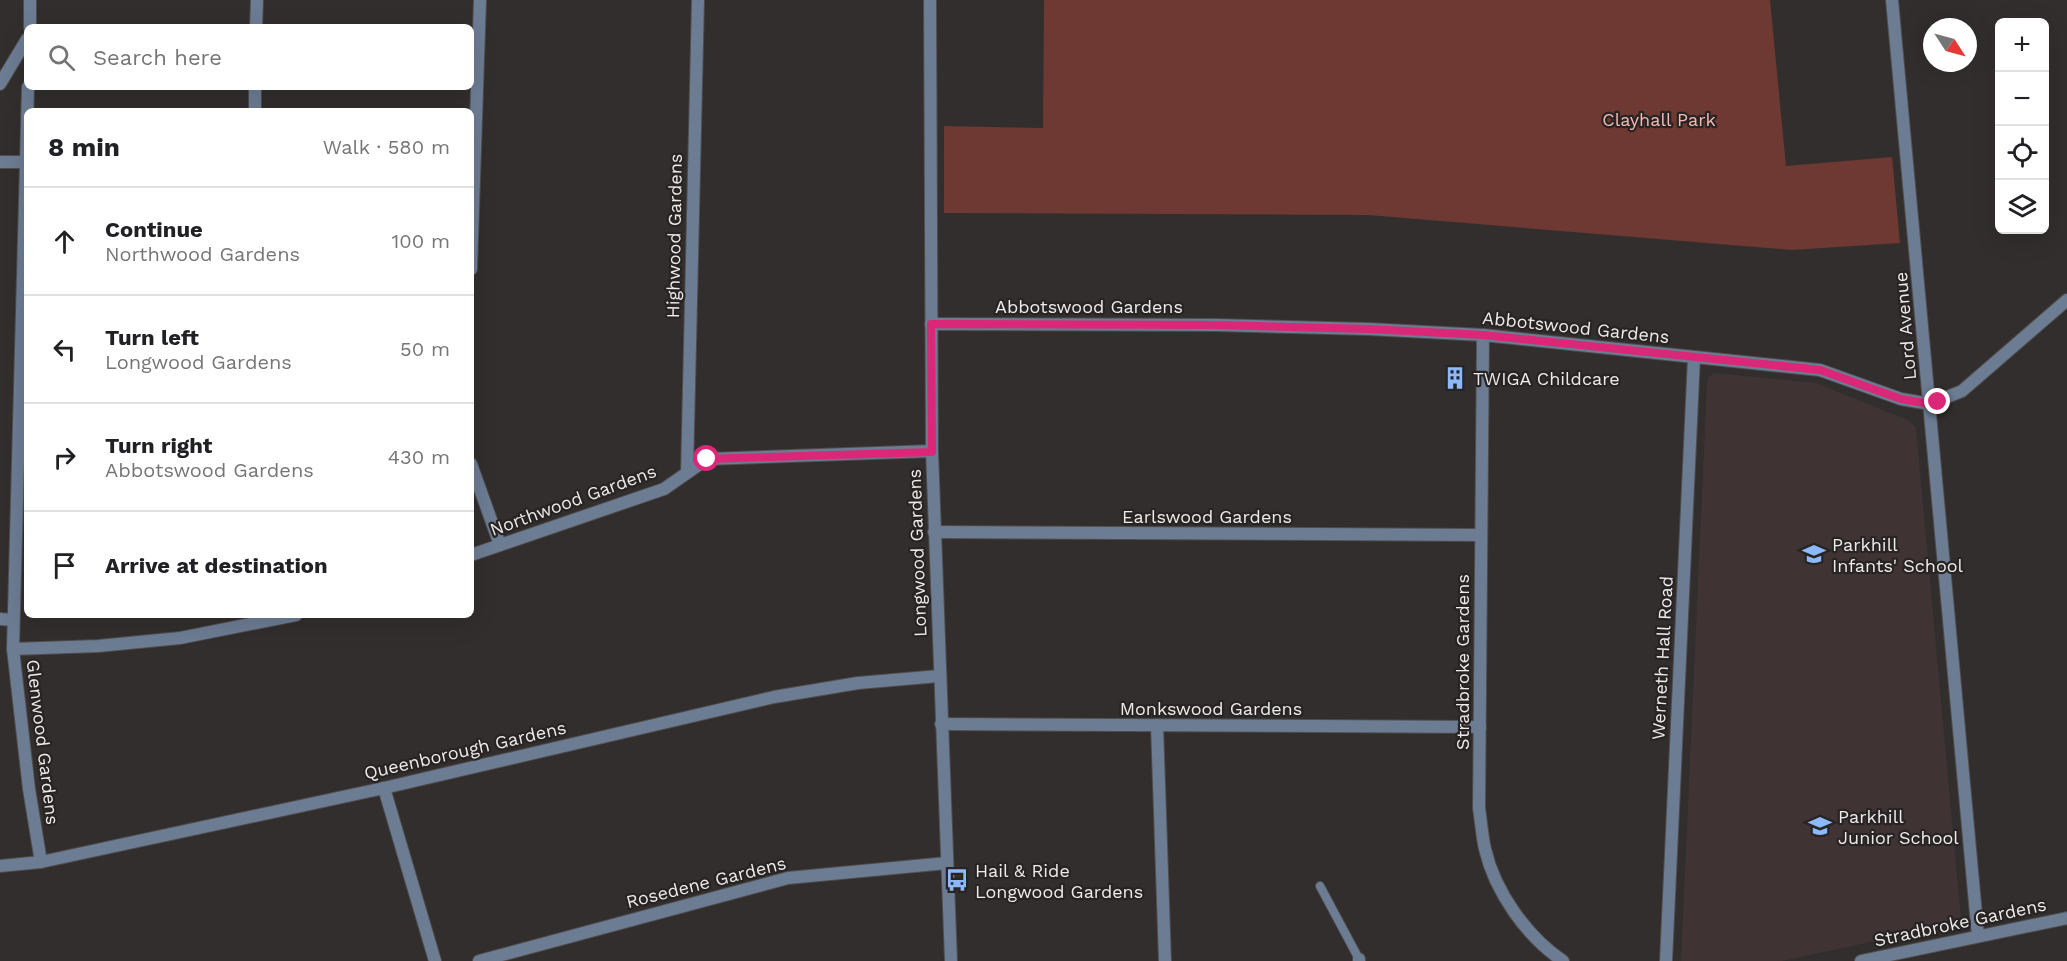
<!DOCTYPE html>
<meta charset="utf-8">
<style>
:root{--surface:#fff;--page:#f6f6f6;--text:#202124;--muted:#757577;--line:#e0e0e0}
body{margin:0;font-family:"Work Sans",sans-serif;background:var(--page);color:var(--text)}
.controls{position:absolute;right:18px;top:18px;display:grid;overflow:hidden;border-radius:9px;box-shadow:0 6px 24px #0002}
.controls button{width:54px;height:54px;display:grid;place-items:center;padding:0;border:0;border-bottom:2px solid var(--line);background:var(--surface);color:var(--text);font:30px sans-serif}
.compass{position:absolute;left:1923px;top:18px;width:54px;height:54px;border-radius:50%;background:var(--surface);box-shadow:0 6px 24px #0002;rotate:126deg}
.stop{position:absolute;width:18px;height:18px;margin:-14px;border:4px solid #db2777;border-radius:50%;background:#fff}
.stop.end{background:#db2777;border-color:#fff;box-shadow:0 2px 6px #0008}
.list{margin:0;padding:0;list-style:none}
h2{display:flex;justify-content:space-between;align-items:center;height:78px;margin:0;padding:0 24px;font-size:26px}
h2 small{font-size:20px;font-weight:400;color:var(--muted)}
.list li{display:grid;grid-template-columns:39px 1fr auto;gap:18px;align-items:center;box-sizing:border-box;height:108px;padding:0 24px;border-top:2px solid var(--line)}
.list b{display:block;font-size:22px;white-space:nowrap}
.list p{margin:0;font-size:20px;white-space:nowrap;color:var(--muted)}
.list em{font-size:20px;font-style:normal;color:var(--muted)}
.icon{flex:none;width:33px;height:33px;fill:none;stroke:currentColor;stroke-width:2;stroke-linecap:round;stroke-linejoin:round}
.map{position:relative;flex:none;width:2067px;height:961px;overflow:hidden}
.search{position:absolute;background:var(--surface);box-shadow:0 6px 24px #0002;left:24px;top:24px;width:450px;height:66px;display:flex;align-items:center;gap:15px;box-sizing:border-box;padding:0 21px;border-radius:9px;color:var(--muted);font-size:22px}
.panel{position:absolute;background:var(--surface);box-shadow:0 6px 24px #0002;left:24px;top:108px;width:450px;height:510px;border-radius:9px}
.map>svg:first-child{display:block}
.built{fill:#3f3433}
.green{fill:#6e3833}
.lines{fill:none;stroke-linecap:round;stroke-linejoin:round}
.service-casing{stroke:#4f4c4b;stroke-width:10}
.minor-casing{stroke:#4f4c4b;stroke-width:14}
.tertiary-casing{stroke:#4f4c4b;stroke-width:14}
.service{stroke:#6c7c93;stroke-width:8}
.minor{stroke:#6c7c93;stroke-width:12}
.tertiary{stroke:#6c7c93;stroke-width:12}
.route{stroke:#db2777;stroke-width:8}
.labels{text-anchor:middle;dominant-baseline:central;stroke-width:4.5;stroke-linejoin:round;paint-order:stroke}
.park-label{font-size:18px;fill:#f7bab3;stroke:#272423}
.street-label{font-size:18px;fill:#edeaea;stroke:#272423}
.poi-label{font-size:18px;fill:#edeaea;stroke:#272423;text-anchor:start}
</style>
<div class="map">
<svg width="2067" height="961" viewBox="0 0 2067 961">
<rect width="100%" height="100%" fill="#312e2d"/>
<path class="built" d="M1714 373 1816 383 1910 421 1916 428 1961 920 1959 923 1782 961H1681L1707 383 1709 377Z"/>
<path class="green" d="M1044 0H1770L1786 166 1892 157 1900 243 1792 250 1368 215 944 213V126L1043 128Z"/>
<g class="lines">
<g class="service-casing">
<path id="service" d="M1320 886 1359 959"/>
</g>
<g class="minor-casing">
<g id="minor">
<path d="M1892 0 1978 936"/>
<path d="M30 27V0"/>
<path d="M256 27 257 0"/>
<path d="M0 84 27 39"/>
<path d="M28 87 13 649 29 789 41 862"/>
<path d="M255 111V87"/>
<path d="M0 162H27"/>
<path d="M471 269 480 0"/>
<path d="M931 324 1216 325 1368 329 1483 335 1820 370 1901 399 1930 404 1962 391 2067 300"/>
<path d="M1483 335 1479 808C1481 821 1482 836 1485 849 1495 892 1527 937 1563 961"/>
<path d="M471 464 500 545"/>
<path d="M687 473 698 0"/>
<path d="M934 532 1480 535"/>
<path d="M471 555 664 489 707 459 932 451"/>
<path d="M0 619 13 620"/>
<path d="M13 649 98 646 180 638 296 615"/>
<path d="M941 724 1480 727"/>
<path d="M1157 725 1165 961"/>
<path d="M384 788 435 961"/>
<path d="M0 866 41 862 384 788 774 697 858 683 939 676"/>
<path d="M1359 959V961"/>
<path d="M479 961 788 878 947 863"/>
<path d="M1666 961 1694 357"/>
<path d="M1861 961 2067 918"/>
</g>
</g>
<g class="tertiary-casing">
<path id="tertiary" d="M930 0 932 451 951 961"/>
</g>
<use href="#service" class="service"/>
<use href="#minor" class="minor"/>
<use href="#tertiary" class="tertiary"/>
</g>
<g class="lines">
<path class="route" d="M707 459 932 452 931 324 1216 325 1368 329 1483 335 1820 370 1901 399 1930 404 1938 402"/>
</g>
<defs>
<g id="building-bare" transform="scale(1.8)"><path d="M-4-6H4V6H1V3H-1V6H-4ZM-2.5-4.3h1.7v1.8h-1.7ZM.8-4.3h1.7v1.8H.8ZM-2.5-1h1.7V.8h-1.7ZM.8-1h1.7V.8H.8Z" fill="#8cb9fc" stroke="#272423" stroke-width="2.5" paint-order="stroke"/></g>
<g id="school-bare" transform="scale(1.8)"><path d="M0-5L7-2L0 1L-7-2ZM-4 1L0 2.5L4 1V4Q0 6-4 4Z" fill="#8cb9fc" stroke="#272423" stroke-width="2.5" paint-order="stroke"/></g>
<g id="bus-bare" transform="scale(1.8)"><path d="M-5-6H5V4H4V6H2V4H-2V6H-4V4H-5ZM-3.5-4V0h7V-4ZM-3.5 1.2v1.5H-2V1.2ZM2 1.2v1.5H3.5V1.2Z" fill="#8cb9fc" stroke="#272423" stroke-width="2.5" paint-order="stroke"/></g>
</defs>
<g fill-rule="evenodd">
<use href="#building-bare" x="1455" y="378"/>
<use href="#school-bare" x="1814" y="554"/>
<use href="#school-bare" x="1820" y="826"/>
<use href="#bus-bare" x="957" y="880"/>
</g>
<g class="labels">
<g class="park-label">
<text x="1659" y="119">Clayhall Park</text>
</g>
<g class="street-label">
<text transform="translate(674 236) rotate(-89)">Highwood Gardens</text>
<text x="1089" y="306">Abbotswood Gardens</text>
<text transform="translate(1905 326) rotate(-95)">Lord Avenue</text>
<text transform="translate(1576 327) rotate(6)">Abbotswood Gardens</text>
<text transform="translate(573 500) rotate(-20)">Northwood Gardens</text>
<text x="1207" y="516">Earlswood Gardens</text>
<text transform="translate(917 553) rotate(-92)">Longwood Gardens</text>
<text transform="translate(1662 658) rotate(-87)">Werneth Hall Road</text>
<text transform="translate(1462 662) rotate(-90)">Stradbroke Gardens</text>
<text x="1211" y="708">Monkswood Gardens</text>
<text transform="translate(43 742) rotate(83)">Glenwood Gardens</text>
<text transform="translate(465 750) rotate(-13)">Queenborough Gardens</text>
<text transform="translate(706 882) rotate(-14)">Rosedene Gardens</text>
<text transform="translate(1960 922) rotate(-12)">Stradbroke Gardens</text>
</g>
<g class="poi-label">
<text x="1473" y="378">TWIGA Childcare</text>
<text x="1832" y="544">Parkhill<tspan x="1832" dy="21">Infants' School</tspan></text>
<text x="1838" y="816">Parkhill<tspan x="1838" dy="21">Junior School</tspan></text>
<text x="975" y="870">Hail &amp; Ride<tspan x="975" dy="21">Longwood Gardens</tspan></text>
</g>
</g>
</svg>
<div class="controls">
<button>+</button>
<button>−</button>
<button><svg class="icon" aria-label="locate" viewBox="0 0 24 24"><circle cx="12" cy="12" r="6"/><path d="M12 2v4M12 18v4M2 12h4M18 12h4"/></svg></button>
<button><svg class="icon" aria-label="layers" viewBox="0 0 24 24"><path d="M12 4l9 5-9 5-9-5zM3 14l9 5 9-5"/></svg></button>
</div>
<svg class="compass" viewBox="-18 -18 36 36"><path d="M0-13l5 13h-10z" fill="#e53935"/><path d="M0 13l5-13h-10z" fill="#757577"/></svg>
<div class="stop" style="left:707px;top:459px"></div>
<div class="stop end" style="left:1938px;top:402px"></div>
<div class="search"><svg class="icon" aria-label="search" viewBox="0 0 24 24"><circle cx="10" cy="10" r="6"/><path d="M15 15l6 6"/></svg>Search here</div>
<section class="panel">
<h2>8 min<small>Walk · 580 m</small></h2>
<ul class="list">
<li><svg class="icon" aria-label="ahead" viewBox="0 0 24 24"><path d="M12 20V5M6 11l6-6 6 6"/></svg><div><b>Continue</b><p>Northwood Gardens</p></div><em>100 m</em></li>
<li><svg class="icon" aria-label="left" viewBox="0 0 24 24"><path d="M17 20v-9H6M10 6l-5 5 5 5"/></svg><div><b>Turn left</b><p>Longwood Gardens</p></div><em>50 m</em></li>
<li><svg class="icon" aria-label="right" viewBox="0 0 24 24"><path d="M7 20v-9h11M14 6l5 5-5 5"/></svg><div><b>Turn right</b><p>Abbotswood Gardens</p></div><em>430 m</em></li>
<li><svg class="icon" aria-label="arrive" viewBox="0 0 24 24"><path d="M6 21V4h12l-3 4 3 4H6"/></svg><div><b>Arrive at destination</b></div></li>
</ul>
</section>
</div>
